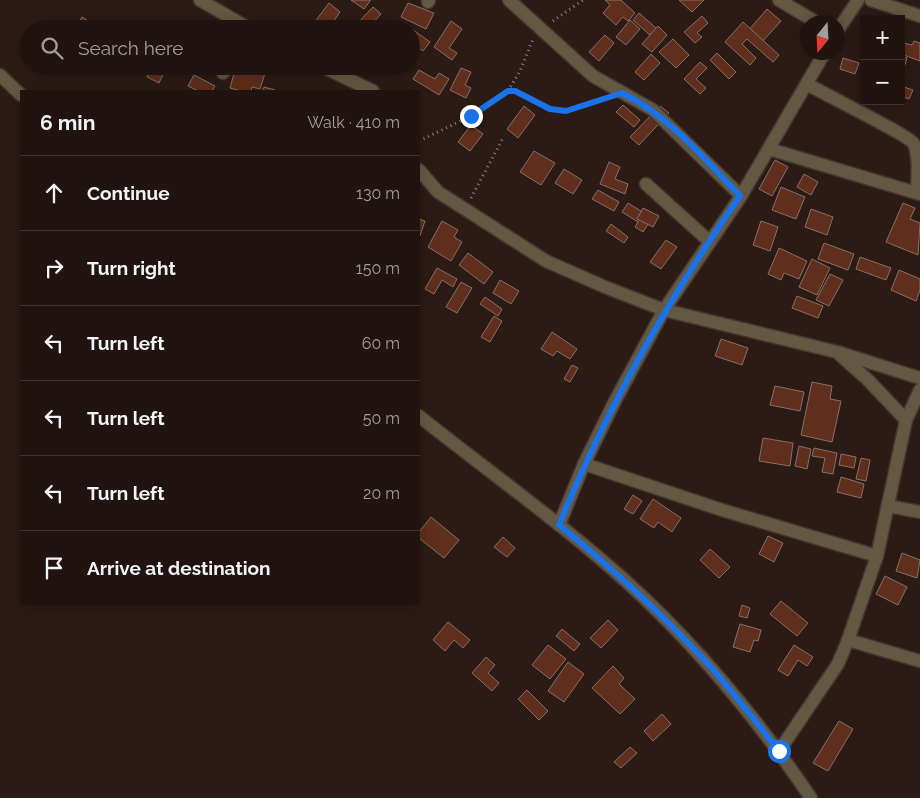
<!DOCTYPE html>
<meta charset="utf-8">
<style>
:root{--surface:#211410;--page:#2d211e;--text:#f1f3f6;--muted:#a29e9f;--line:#3e3330}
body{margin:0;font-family:Raleway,sans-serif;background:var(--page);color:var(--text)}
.controls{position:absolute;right:15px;top:15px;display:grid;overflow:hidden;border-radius:0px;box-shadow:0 2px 12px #0003}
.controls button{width:45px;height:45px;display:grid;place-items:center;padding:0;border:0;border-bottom:1px solid var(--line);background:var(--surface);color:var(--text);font:25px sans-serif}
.compass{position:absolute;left:800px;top:15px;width:45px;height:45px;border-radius:50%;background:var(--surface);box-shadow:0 2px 12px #0003;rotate:198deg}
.stop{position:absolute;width:15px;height:15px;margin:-11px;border:4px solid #1a73e8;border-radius:50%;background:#fff}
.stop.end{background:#1a73e8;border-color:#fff;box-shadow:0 1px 5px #0008}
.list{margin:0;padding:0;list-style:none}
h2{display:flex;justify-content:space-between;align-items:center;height:65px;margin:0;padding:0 20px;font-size:21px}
h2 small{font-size:16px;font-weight:400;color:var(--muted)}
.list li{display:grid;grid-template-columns:32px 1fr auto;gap:15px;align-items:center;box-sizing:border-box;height:75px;padding:0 20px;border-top:1px solid var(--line)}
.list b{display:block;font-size:19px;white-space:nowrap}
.list em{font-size:16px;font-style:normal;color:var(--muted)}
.icon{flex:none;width:28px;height:28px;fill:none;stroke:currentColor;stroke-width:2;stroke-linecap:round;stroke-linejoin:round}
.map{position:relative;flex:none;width:920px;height:798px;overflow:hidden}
.search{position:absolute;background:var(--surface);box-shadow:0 2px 12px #0003;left:20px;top:20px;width:400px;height:55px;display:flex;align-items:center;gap:12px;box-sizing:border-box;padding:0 18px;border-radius:28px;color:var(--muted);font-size:19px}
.panel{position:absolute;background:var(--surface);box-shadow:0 2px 12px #0003;left:20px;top:90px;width:400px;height:515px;border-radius:0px}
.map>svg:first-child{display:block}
.building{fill:#602e1c;stroke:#857068}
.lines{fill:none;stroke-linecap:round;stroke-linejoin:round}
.minor-casing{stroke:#463530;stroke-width:15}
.path{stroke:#90817c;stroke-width:3;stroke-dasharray:1 4;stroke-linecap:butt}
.minor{stroke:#635943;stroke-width:12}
.route{stroke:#1a73e8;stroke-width:6}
</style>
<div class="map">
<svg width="920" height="798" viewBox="0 0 920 798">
<rect width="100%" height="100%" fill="#2c1b15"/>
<g class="building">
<path d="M351 0H370V1L364 9Z"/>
<path d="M605 0H621L635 13 628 21 623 17 616 25 603 13 610 5Z"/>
<path d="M679 0H704L692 12Z"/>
<path d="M329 3 340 12 328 29H313L311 27Z"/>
<path d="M408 3 434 13 426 29 401 17Z"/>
<path d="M373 7 381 14 369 27 370 29H352Z"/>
<path d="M767 9 781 21 761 43 748 31Z"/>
<path d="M639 13 657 29 651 36 633 20Z"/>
<path d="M702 16 708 23 697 33 702 37 695 43 684 32Z"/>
<path d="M82 17 101 29H75Z"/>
<path d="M630 20 640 29 626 45 616 37Z"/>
<path d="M451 21 462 29 449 48 457 53 452 60 434 47Z"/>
<path d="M743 22 779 55 773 62 747 39 742 44 756 58 750 65 725 42Z"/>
<path d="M405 24 430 42 423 51 411 42V29H402Z"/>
<path d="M658 26 667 35 652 52 642 44Z"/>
<path d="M605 35 614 43 599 61 589 52Z"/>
<path d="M673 39 689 55 676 68 659 52Z"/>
<path d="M914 41 920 43V61L901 54 904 43 912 45Z"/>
<path d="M717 53 736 72 729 79 710 60Z"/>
<path d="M651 54 660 63 644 80 635 72Z"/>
<path d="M901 56 907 58 904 68 901 67Z"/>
<path d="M843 58 859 63 855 74 840 69Z"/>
<path d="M700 62 707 68 696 79 706 88 700 94 684 79Z"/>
<path d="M153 66 165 70 159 83 147 77Z"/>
<path d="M171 66H189L185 74Z"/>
<path d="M236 66H261L266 70 260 89 252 87 251 91H241L230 88Z"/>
<path d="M461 68 471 72 465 85 471 88 466 98 450 90Z"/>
<path d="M419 70 435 79 439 73 449 79 439 95 413 79Z"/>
<path d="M194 75 215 86 212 91H198L188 86Z"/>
<path d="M901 86 913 90 909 99 901 96Z"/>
<path d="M264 87 275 90V91H262Z"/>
<path d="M623 105 640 120 634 127 616 112Z"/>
<path d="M524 106 535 115 518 138 507 129Z"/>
<path d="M660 106 669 113 639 145 630 137Z"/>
<path d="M471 125 483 134 470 151 458 142Z"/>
<path d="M534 151 555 163 541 185 520 172Z"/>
<path d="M775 160 788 167 772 196 759 189Z"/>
<path d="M609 162 620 167 615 179 628 184 625 194 600 184Z"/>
<path d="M564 169 582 180 573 194 555 183Z"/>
<path d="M804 174 818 182 811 195 797 187Z"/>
<path d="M781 187 805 197 796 219 772 210Z"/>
<path d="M598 190 619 202 614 211 592 199Z"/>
<path d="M628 203 652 218 643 232 635 227 638 222 622 212Z"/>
<path d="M903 203 915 208 910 219 920 223 918 255 886 242Z"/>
<path d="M643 208 659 216 653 227 637 219Z"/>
<path d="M811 209 833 217 827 235 805 227Z"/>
<path d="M419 219 425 221 420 236 419 235Z"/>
<path d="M442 221 458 230 454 237 462 242 451 261 428 247Z"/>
<path d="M761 221 778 227 770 251 753 245Z"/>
<path d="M611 224 628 237 624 243 606 231Z"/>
<path d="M666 240 677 247 661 269 650 262Z"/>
<path d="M824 243 854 254 848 270 818 259Z"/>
<path d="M779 248 807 261 799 279 784 273 781 280 768 274Z"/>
<path d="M468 253 493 272 484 284 459 265Z"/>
<path d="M860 257 891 268 886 280 856 269Z"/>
<path d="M812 259 830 268 817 295 799 287Z"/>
<path d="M437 268 457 279 453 287 442 280 434 294 425 289Z"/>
<path d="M899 270 920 279V290L916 301 891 290Z"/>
<path d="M830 274 843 280 829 306 816 300Z"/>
<path d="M500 280 519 291 511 304 493 293Z"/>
<path d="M461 282 472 288 457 313 446 307Z"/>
<path d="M797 296 823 306 818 318 792 308Z"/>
<path d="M485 297 502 309 498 316 480 304Z"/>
<path d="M494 316 502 321 490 342 481 337Z"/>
<path d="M552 332 577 349 570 359 557 351 553 356 541 349Z"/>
<path d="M721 339 748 348 742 365 715 356Z"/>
<path d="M572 365 578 368 570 382 564 379Z"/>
<path d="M812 382 832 386 830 399 841 401 832 442 801 435Z"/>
<path d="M775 386 804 392 800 411 770 405Z"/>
<path d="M763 438 793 443 790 466 759 461Z"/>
<path d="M799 446 811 449 807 469 795 466Z"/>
<path d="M814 448 837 453 833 474 822 472 825 458 812 456Z"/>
<path d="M841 454 856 457 854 468 839 465Z"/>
<path d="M861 458 870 460 866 481 856 479Z"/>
<path d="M841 477 864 484 861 498 837 492Z"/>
<path d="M633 495 642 501 633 514 624 509Z"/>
<path d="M653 499 681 518 672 532 658 522 654 528 640 519Z"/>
<path d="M431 517 459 540 444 558 419 538V532Z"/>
<path d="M768 536 783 543 774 562 759 554Z"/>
<path d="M503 537 515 548 507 557 494 547Z"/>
<path d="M710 549 730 567 719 578 700 560Z"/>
<path d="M902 553 920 560 917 578 896 571Z"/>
<path d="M885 576 907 587 898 605 876 594Z"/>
<path d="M781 601 808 623 797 636 770 614Z"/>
<path d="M742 605 750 608 747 618 739 616Z"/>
<path d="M608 620 618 630 601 648 590 638Z"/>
<path d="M448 622 470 640 463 648 454 640 445 651 433 640Z"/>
<path d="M740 624 761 630 758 641 754 640 750 652 733 647Z"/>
<path d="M562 629 580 644 574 651 556 636Z"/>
<path d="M548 645 566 659 550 679 532 665Z"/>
<path d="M794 645 813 657 807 666 798 660 788 676 778 670Z"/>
<path d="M486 657 495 665 488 673 499 683 492 691 472 673Z"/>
<path d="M568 662 584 674 564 702 548 691Z"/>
<path d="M613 666 624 678 619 684 635 699 620 714 592 688Z"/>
<path d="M527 690 548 711 539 720 518 699Z"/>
<path d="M662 714 671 724 653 741 644 731Z"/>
<path d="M839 721 853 729 828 771 813 763Z"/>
<path d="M630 747 637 753 621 768 614 762Z"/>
</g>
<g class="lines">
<g class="minor-casing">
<g id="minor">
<path d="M200 0 250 29"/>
<path d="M509 0 593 76 653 110 741 196"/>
<path d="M779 0 816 22"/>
<path d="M871 0 920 16"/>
<path d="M428 2 429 0"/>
<path d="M838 30 858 0"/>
<path d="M321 66 373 91"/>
<path d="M223 73 228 66"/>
<path d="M0 75 21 95"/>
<path d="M807 84C822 93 910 136 914 144 920 158 917 178 917 193"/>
<path d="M769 149 920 194"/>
<path d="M419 170 438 192 546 261 605 287 664 310 837 352 920 378"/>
<path d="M646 184 709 241"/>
<path d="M840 355 868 380 906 420"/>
<path d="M419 416C480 465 544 510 604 562 684 630 752 711 811 798"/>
<path d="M584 464 722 510 877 556"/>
<path d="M888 506 920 512"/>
<path d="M559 525 584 464 615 401 664 310 741 196 825 52"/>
<path d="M848 640 920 661"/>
<path d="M779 751 838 664 848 640 877 556 906 420 920 390"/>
</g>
</g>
<g class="path">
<path d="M553 21 583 0"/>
<path d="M508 91 520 71 533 39"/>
<path d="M419 141 471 116 508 91H515L550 109 566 111 605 98"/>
<path d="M471 198 503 138"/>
</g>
<use href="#minor" class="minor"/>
</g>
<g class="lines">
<path class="route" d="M471 116 508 91H515L550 109 566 111 622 93C669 116 704 158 740 196 668 299 607 408 559 525 612 568 663 615 709 665 734 693 756 722 779 751"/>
</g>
</svg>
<div class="controls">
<button>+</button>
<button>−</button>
</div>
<svg class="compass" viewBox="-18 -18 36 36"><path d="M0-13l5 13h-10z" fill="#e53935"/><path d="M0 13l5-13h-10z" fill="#a29e9f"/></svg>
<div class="stop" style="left:779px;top:751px"></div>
<div class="stop end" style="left:471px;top:116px"></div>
<div class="search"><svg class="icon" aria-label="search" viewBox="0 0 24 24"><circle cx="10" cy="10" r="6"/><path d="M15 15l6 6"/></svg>Search here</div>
<section class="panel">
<h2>6 min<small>Walk · 410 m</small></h2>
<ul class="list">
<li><svg class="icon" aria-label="ahead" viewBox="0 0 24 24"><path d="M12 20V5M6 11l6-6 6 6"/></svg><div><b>Continue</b></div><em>130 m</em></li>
<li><svg class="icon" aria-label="right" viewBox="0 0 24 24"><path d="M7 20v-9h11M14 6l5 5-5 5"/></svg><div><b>Turn right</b></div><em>150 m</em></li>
<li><svg class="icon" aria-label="left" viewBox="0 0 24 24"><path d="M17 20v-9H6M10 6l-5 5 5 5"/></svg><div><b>Turn left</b></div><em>60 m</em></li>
<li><svg class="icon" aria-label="left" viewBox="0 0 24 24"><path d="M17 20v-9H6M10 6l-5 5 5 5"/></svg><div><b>Turn left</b></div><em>50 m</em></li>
<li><svg class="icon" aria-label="left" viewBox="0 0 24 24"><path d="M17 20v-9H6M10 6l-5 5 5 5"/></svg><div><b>Turn left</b></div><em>20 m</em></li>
<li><svg class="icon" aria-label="arrive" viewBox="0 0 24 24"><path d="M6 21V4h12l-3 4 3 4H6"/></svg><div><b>Arrive at destination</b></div></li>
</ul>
</section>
</div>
